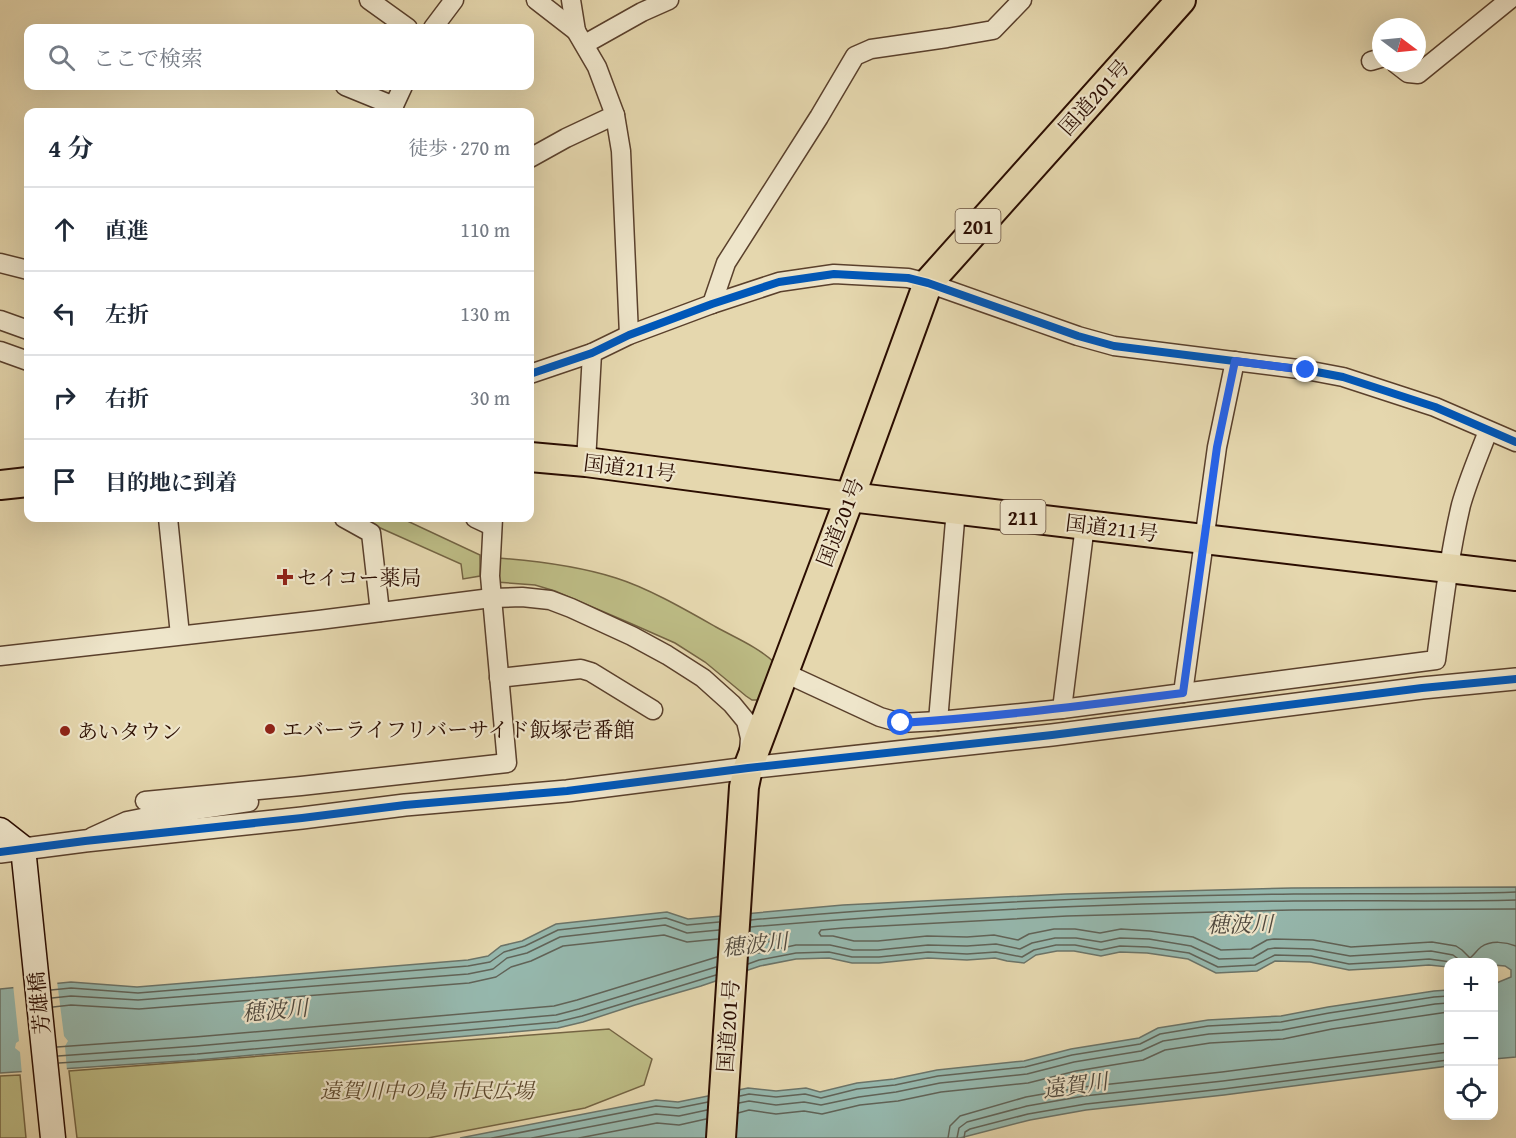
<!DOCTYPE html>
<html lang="ja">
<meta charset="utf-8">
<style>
:root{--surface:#fff;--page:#f2f2f3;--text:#1f2937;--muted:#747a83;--line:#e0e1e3}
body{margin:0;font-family:"Gentium Book Plus","Noto Serif JP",serif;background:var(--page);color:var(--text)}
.controls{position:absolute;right:18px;bottom:18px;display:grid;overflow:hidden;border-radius:12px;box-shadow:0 6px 24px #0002}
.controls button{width:54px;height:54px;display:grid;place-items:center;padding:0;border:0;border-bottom:2px solid var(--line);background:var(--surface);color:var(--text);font:30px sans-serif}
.compass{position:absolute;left:1372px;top:18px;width:54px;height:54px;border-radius:50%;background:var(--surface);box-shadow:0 6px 24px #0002;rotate:106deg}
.stop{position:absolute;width:18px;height:18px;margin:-14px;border:4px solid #2563eb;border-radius:50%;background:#fff}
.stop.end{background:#2563eb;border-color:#fff;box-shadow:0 2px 6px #0008}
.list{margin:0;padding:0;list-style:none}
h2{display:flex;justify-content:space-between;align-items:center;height:78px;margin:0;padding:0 24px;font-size:26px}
h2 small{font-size:20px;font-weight:400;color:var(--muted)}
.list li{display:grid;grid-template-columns:39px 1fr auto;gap:18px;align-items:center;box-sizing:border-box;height:84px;padding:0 24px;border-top:2px solid var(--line)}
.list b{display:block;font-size:22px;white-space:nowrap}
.list em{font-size:20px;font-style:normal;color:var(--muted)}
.icon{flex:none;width:33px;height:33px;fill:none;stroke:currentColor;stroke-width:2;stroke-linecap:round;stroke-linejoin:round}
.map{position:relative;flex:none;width:1516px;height:1138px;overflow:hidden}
.search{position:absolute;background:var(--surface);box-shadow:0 6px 24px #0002;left:24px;top:24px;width:510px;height:66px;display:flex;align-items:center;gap:15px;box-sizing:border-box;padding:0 21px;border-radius:12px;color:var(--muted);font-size:22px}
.panel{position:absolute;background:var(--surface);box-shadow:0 6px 24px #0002;left:24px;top:108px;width:510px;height:414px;border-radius:12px}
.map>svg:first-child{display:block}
.green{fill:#bdbc85;stroke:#746443;stroke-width:1.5}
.water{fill:#96b9af;stroke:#6b7469;stroke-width:1.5}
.pier{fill:#e5d7ae}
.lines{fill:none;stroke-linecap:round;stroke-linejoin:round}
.shore{stroke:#606358;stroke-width:1.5}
.minor-casing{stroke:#5a402c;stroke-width:21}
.tertiary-casing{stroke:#5a402c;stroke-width:24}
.secondary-casing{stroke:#2b0d01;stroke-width:27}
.trunk-casing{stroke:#2b0d01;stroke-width:32}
.minor{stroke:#eee5ca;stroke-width:18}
.tertiary{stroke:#eee5ca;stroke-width:21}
.secondary{stroke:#eee5ca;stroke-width:24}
.trunk{stroke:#e5d7ae;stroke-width:28}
.cycleway-casing{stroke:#eee5ca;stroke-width:11}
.cycleway{stroke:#0057b8;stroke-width:8}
.route{stroke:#2563eb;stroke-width:8}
.poi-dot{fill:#8f2418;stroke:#eee5ca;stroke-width:2}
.labels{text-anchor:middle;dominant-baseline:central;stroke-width:4.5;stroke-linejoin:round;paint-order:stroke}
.shield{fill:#eee5ca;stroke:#664e3d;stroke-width:1.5}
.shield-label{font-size:20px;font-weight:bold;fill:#2b0d01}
.street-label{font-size:21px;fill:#2b0d01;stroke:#eee5ca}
.poi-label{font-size:21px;fill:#2b0d01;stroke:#eee5ca;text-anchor:start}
.park-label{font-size:21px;font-style:italic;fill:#5e4a2f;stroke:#eee5ca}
.water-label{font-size:22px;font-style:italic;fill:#50493e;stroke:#eee5ca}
</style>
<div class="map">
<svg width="1516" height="1138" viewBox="0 0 1516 1138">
<rect width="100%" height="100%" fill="#e5d7ae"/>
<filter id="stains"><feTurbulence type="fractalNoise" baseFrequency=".00333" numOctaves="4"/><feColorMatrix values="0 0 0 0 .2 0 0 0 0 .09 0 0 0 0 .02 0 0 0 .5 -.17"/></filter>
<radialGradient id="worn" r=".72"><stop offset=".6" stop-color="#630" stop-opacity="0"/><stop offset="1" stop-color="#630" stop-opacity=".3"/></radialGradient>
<g class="green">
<path d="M358 518H401L480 555V576L463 579 461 564Z"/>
<path d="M498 558C538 561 578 566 616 578 648 588 686 610 716 627 736 638 758 647 775 663L760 700H752L746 696 705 662 675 643 632 624 555 591 535 585 496 582Z"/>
<path d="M609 1029 652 1059 644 1085 585 1108 428 1138H77L69 1071Z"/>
<path d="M20 1075 26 1138H0V1076Z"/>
</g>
<g class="water">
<path d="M1516 887V1057L1494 1059V984L1511 977V970L1505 966 1494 965V962H1448V967L1429 965 1402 967 1349 970 1310 962 1275 961 1257 971 1216 973 1188 959 1147 953 1120 952 1101 956 1074 951H1057L1036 955 1024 963 1007 961 995 958 967 960 928 958 879 963H852L829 958 796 959 760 966 701 986 635 1005 583 1022 558 1028 197 1060 0 1073V989L71 982 137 987 468 960 488 956 501 946 522 941 556 924 667 912 688 919 843 905 1066 894 1292 888Z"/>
<path d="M1448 990V1066L1224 1095 1086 1110 1030 1120 960 1138H460L656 1100 678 1102 748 1088 776 1091 806 1088 820 1092 857 1083 894 1079 937 1070 1024 1061 1071 1049 1139 1038 1158 1028 1208 1020 1281 1016 1328 1007 1434 991Z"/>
</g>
<path class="pier" d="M57 981 64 1036 68 1041 65 1046 67 1071 22 1075 20 1052 15 1048 16 1043 19 1041 13 984Z"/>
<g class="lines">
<g class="shore">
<path d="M1516 909 1292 910 1067 916 844 928 821 930 819 933 821 936H833L854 941H878L927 936 967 937 994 935 1018 940 1029 934 1054 929H1075L1100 933 1121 929 1150 931 1193 937 1221 950 1251 949 1267 940 1274 939 1313 940 1351 947 1432 942 1456 946 1462 950 1470 958C1474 955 1477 950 1481 947 1491 940 1506 942 1516 946"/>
<path d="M751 920C931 903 1113 896 1294 894 1368 893 1442 895 1516 892"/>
<path d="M751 927C931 911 1113 903 1294 901 1368 900 1442 902 1516 900"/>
<path d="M749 946 776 940 778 937 775 934 750 936"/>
<path d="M749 955 796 945H830L853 950H878L928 945 967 946 996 944 1020 949 1032 943 1055 938H1076L1101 942 1120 938 1149 939 1191 946 1219 959 1253 958 1268 949 1275 948 1312 949 1350 956 1431 951 1453 955 1457 958 1461 962"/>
<path d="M748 964 759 960 796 953 829 952 852 957H879L928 952 967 954 996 952 1022 957 1034 950 1056 945H1075L1101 950 1120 946 1148 947 1189 953 1218 967 1255 965 1275 955 1311 956 1349 964 1401 961 1429 959 1451 962"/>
<path d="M51 990 71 988 138 993 468 966 490 962 504 952 525 946 558 930 666 918 687 925 719 922"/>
<path d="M52 998 71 996 138 1000 468 974 493 969 507 958 527 953 560 937 665 925 687 933 719 930"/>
<path d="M53 1007 71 1005 139 1009 469 983 496 977 511 967 531 961 563 946 664 935 687 942 718 939"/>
<path d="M57 1047 195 1037 554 1006 577 1000 717 957"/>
<path d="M58 1056 196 1046 556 1015 579 1009 716 967"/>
<path d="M59 1063 197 1054 557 1022 582 1016 716 975"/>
<path d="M740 1096 749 1094 776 1097 805 1094 821 1098 857 1089 895 1085 938 1076 1025 1067 1072 1055 1140 1044 1160 1034 1208 1026 1281 1022 1329 1013 1434 997 1448 996"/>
<path d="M739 1103 749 1101 776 1105 804 1102 821 1105 859 1097 896 1092 940 1083 1027 1074 1074 1062 1141 1051 1163 1041 1209 1034 1282 1030 1330 1021 1435 1004 1448 1003"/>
<path d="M738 1113 749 1110 776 1114 804 1111 822 1114 860 1105 898 1101 941 1092 1028 1083 1076 1071 1143 1060 1165 1050 1210 1043 1283 1039 1332 1029 1448 1012"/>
<path d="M492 1138 656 1106 678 1108 708 1102"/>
<path d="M532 1138 656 1114 679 1116 707 1110"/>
<path d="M579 1138 657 1123 679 1125 706 1119"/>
<path d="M948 1138 950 1126 960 1116 1026 1097 1083 1087 1222 1072 1448 1043"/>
<path d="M957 1138 959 1128 967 1122 1027 1106 1084 1096 1223 1081 1448 1052"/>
<path d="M964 1138 965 1132 970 1129 1028 1114 1086 1104 1223 1089 1448 1060"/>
</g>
<g class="minor-casing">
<g id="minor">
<path d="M369 0 408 28"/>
<path d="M536 0 576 31 597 67 615 115 621 151 629 335"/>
<path d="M571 0 576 31"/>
<path d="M433 28 454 0"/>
<path d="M585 44 642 12 669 0"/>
<path d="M1371 61 1381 58"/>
<path d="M1395 63 1408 73 1418 74 1509 0"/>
<path d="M345 86 394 106"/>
<path d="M391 112 403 86"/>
<path d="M530 158 566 138 615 115"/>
<path d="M0 263 28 270"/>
<path d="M712 304 726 263 819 117 855 56 871 49 947 38 993 30 1022 0"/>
<path d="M0 320 28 330"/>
<path d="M0 351 28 361"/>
<path d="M530 374 592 353 629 335 712 304 779 282 834 274 908 278 928 283 1078 336 1114 346 1306 370 1343 377 1435 407 1516 442"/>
<path d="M586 462 592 353"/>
<path d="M956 509 938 721 1062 709 1183 693 1217 447 1235 361"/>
<path d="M168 518 180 635"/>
<path d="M344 518 371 533 380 612"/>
<path d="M475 518 492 526"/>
<path d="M0 656 319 620 491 598 522 597 550 600 571 608 632 636 667 655 703 678 732 704 746 721 750 738 749 751"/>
<path d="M783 672 880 717 901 723 938 721"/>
<path d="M499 678 581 669 591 672 653 710"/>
<path d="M1183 693 1436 660C1443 608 1449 556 1461 505 1468 480 1479 455 1488 431"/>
<path d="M1062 709 1085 525"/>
<path d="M145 801 301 786 507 763 490 576 493 518"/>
<path d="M92 837 127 821 142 818 249 802"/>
</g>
</g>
<g class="tertiary-casing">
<path id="tertiary" d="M0 852 85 841 302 818 405 805 567 791 748 768 1052 735 1422 688 1516 679"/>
</g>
<g class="secondary-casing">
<path id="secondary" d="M0 830 23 848 53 1138"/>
</g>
<g class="trunk-casing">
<g id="trunk">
<path d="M530 457 586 462 850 497 1516 576"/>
<path d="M0 485 28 482"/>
<path d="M721 1138 744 787 748 768 850 497 928 283 1181 0"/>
</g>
</g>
<use href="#minor" class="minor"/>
<use href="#tertiary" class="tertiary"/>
<use href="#secondary" class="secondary"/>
<use href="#trunk" class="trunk"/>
<g class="cycleway-casing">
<g id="cycleway">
<path d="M530 374 592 353 629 335 712 304 779 282 834 274 908 278 928 283 1078 336 1114 346 1306 370 1343 377 1435 407 1516 442"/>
<path d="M0 852 85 841 302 818 405 805 567 791 748 768 1052 735 1422 688 1516 679"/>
</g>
</g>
<use href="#cycleway" class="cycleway"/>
</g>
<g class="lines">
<path class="route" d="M901 723C995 717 1089 705 1183 693L1217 447 1235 361 1306 370"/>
</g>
<g class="poi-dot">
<path d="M282 568h6v6h6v6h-6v6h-6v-6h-6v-6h6z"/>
<circle cx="270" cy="729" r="6"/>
<circle cx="65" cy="731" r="6"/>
</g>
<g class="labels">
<g class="shield">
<rect x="955.5" y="209" width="45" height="34" rx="4.5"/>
<rect x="1000.5" y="500" width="45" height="34" rx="4.5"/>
</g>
<g class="shield-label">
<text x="978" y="226">201</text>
<text x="1023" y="517">211</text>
</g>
<g class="street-label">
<text transform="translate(1094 97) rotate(-48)">国道201号</text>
<text transform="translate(630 468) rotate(7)">国道211号</text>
<text transform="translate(840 522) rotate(-69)">国道201号</text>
<text transform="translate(1112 528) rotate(7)">国道211号</text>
<text transform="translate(39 1003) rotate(-96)">芳雄橋</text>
<text transform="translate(728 1026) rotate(-86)">国道201号</text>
</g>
<g class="poi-label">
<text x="297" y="577">セイコー薬局</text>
<text x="282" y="729">エバーライフリバーサイド飯塚壱番館</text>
<text x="77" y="731">あいタウン</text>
</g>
<g class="park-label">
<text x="427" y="1090">遠賀川中の島 市民広場</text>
</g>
<g class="water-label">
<text transform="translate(1240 924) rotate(-1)">穂波川</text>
<text transform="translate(755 944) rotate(-6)">穂波川</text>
<text transform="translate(275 1010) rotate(-5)">穂波川</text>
<text transform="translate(1075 1085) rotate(-8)">遠賀川</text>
</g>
</g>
<rect width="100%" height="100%" filter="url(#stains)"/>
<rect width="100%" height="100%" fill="url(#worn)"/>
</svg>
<div class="controls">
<button>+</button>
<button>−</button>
<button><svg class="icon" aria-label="locate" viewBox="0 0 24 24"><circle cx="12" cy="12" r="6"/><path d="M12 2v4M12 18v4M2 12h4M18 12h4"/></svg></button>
</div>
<svg class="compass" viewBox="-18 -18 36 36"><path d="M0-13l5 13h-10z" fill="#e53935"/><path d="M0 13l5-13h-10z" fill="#747a83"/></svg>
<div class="stop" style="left:901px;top:723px"></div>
<div class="stop end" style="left:1306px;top:370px"></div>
<div class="search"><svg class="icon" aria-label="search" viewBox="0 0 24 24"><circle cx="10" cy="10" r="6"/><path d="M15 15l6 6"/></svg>ここで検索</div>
<section class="panel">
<h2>4 分<small>徒歩 · 270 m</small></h2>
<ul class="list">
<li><svg class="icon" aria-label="ahead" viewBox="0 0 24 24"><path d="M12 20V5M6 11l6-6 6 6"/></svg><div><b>直進</b></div><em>110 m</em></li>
<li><svg class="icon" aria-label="left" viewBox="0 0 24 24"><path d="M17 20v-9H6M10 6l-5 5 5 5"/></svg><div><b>左折</b></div><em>130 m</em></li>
<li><svg class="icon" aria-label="right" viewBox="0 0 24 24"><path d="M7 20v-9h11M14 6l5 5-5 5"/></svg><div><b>右折</b></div><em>30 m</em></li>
<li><svg class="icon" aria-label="arrive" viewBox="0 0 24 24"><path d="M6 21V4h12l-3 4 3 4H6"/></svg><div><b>目的地に到着</b></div></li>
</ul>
</section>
</div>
